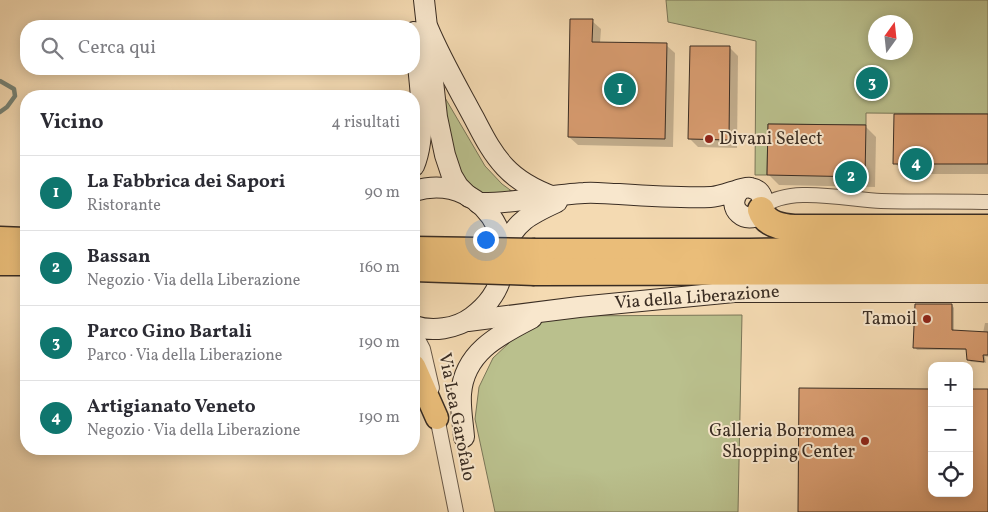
<!DOCTYPE html>
<html lang="it">
<meta charset="utf-8">
<style>
:root{--surface:#fff;--page:#f2f2f3;--text:#2b2b33;--muted:#7c7c81;--line:#e1e1e2;--accent:#0f766e}
body{margin:0;font-family:Vollkorn,serif;background:var(--page);color:var(--text)}
.controls{position:absolute;right:15px;bottom:15px;display:grid;overflow:hidden;border-radius:10px;box-shadow:0 2px 12px #0003}
.controls button{width:45px;height:45px;display:grid;place-items:center;padding:0;border:0;border-bottom:1px solid var(--line);background:var(--surface);color:var(--text);font:25px sans-serif}
.compass{position:absolute;left:868px;top:15px;width:45px;height:45px;border-radius:50%;background:var(--surface);box-shadow:0 2px 12px #0003;rotate:15deg}
.you{position:absolute;left:485px;top:239px;width:18px;height:18px;margin:-12px;border:4px solid #fff;border-radius:50%;background:#1a73e8;box-shadow:0 0 0 8px #1a73e833}
.badge{display:grid;place-items:center;width:32px;height:32px;border-radius:50%;background:var(--accent);color:#fff;font-size:16px;font-weight:700}
.pin{position:absolute;translate:-50% -50%;border:2px solid #fff;box-shadow:0 1px 5px #0006}
.list{margin:0;padding:0;list-style:none}
h2{display:flex;justify-content:space-between;align-items:center;height:65px;margin:0;padding:0 20px;font-size:21px}
h2 small{font-size:16px;font-weight:400;color:var(--muted)}
.list li{display:grid;grid-template-columns:32px 1fr auto;gap:15px;align-items:center;box-sizing:border-box;height:75px;padding:0 20px;border-top:1px solid var(--line)}
.list b{display:block;font-size:19px;white-space:nowrap}
.list p{margin:0;font-size:16px;white-space:nowrap;color:var(--muted)}
.list em{font-size:16px;font-style:normal;color:var(--muted)}
.icon{flex:none;width:28px;height:28px;fill:none;stroke:currentColor;stroke-width:2;stroke-linecap:round;stroke-linejoin:round}
.map{position:relative;flex:none;width:988px;height:512px;overflow:hidden}
.search{position:absolute;background:var(--surface);box-shadow:0 2px 12px #0003;left:20px;top:20px;width:400px;height:55px;display:flex;align-items:center;gap:12px;box-sizing:border-box;padding:0 18px;border-radius:20px;color:var(--muted);font-size:19px}
.panel{position:absolute;background:var(--surface);box-shadow:0 2px 12px #0003;left:20px;top:90px;width:400px;height:365px;border-radius:20px}
.map>svg:first-child{display:block}
.green{fill:#bac08d;stroke:#7a7658;fill-rule:evenodd}
.shadow{fill:#0003}
.lines{fill:none;stroke-linecap:round;stroke-linejoin:round}
.stream{stroke:#758276;stroke-width:4.5}
.building{fill:#d79b6f;stroke:#3a2d23}
.street-casing{stroke:#685847;stroke-width:16}
.secondary-casing{stroke:#3a2d23;stroke-width:22}
.primary-casing{stroke:#3a2d23;stroke-width:25}
.highway-casing{stroke:#3a2d23;stroke-width:29}
.street{stroke:#f8e7cd;stroke-width:14}
.secondary{stroke:#f8e7cd;stroke-width:20}
.primary{stroke:#eabd79;stroke-width:22}
.highway{stroke:#eabd79;stroke-width:26}
.highway-bridge-casing{stroke:#3a2d23;stroke-width:29;stroke-linecap:butt}
.highway-bridge{stroke:#eabd79;stroke-width:26}
.poi-dot{fill:#8f2418;stroke:#f8e7cd;stroke-width:2}
.labels{text-anchor:middle;dominant-baseline:central;stroke-width:4;stroke-linejoin:round;paint-order:stroke}
.poi-label{font-size:18px;fill:#3a2d23;stroke:#f8e7cd;text-anchor:end}
.street-label{font-size:18px;fill:#3a2d23;stroke:#f8e7cd}
</style>
<div class="map">
<svg width="988" height="512" viewBox="0 0 988 512">
<rect width="100%" height="100%" fill="#f4dab2"/>
<filter id="stains"><feTurbulence type="fractalNoise" baseFrequency=".004" numOctaves="4"/><feColorMatrix values="0 0 0 0 .2 0 0 0 0 .09 0 0 0 0 .02 0 0 0 .5 -.17"/></filter>
<radialGradient id="worn" r=".72"><stop offset=".6" stop-color="#630" stop-opacity="0"/><stop offset="1" stop-color="#630" stop-opacity=".3"/></radialGradient>
<g class="green">
<path d="M666 0H988V114L866 113V125L768 124 767 175H755L756 41 668 22ZM876 22H906V52H876Z"/>
<path d="M441 91 485 166 502 184 517 195C505 195 490 198 478 193 455 181 446 115 441 91Z"/>
<path d="M742 315 738 512H495L475 419 479 387 493 358 524 329 555 316Z"/>
</g>
<g class="shadow">
<path d="M592 21 601 29 600 43 666 45 675 53 673 147 578 145 569 137Z"/>
<path d="M730 48 738 56 737 148 698 147 689 138Z"/>
<path d="M988 115V174H905L895 163Z"/>
<path d="M865 126 876 137 875 187 779 185 769 175Z"/>
<path d="M952 305 954 308V331L983 333 985 323H988V357L985 356 986 363 971 362 968 359 967 350H917L915 347Z"/>
</g>
<g class="lines">
<path class="stream" d="M0 81 14 89 15 96 7 107 0 112"/>
</g>
<g class="building">
<path d="M570 19H593L592 42 667 43 665 139 568 137Z"/>
<path d="M690 46H730L729 140 688 139Z"/>
<path d="M894 114H988V164H893Z"/>
<path d="M768 124 866 125 865 177 767 175Z"/>
<path d="M915 304H952V330L988 332V355H983L984 362 967 360 966 349 913 348Z"/>
<path d="M799 388 932 389V493H969V389H988V512H798Z"/>
</g>
<g class="lines">
<g class="street-casing">
<g id="street">
<path d="M762 208C786 184 850 200 881 201 917 202 952 201 988 202"/>
<path d="M414 332 423 349 432 388"/>
<path d="M436 412 456 512"/>
</g>
</g>
<g class="secondary-casing">
<g id="secondary">
<path d="M424 0 437 117 445 155 452 176 458 186 469 197"/>
<path d="M428 28C441 59 458 88 474 118 483 135 491 152 505 167 518 181 535 190 554 197"/>
<path d="M414 32C418 69 429 131 414 166"/>
<path d="M414 191C490 168 540 267 472 317 456 329 432 332 414 326"/>
<path d="M478 203C514 204 548 195 584 193 596 192 608 194 619 194 649 196 680 198 711 197 722 197 744 186 751 188 762 190 767 203 760 212 748 227 724 208 739 191"/>
<path d="M504 249C515 221 531 214 557 202"/>
<path d="M468 321 579 307 734 292H988"/>
<path d="M464 437C463 423 460 408 461 394 464 352 499 335 532 318"/>
</g>
</g>
<g class="primary-casing">
<path id="primary" d="M414 366 437 418"/>
</g>
<g class="highway-casing">
<g id="highway">
<path d="M761 210C765 224 781 227 794 228H988"/>
<path d="M0 240 26 241"/>
<path d="M535 252H749L988 249"/>
<path d="M0 262H26"/>
<path d="M535 272 988 271"/>
</g>
</g>
<use href="#street" class="street"/>
<use href="#secondary" class="secondary"/>
<use href="#primary" class="primary"/>
<use href="#highway" class="highway"/>
<g class="highway-bridge-casing">
<g id="highway-bridge">
<path d="M414 250 535 252"/>
<path d="M414 268 535 272"/>
</g>
</g>
<use href="#highway-bridge" class="highway-bridge"/>
</g>
<g class="poi-dot">
<circle cx="709" cy="139" r="5"/>
<circle cx="927" cy="319" r="5"/>
<circle cx="865" cy="441" r="5"/>
</g>
<g class="labels">
<g class="poi-label">
<text x="719" y="139" text-anchor="start">Divani Select</text>
<text x="917" y="319">Tamoil</text>
<text x="855" y="431">Galleria Borromea<tspan x="855" dy="21">Shopping Center</tspan></text>
</g>
<g class="street-label">
<text transform="translate(697 298) rotate(-4)">Via della Liberazione</text>
<text transform="translate(456 417) rotate(79)">Via Lea Garofalo</text>
</g>
</g>
<rect width="100%" height="100%" filter="url(#stains)"/>
<rect width="100%" height="100%" fill="url(#worn)"/>
</svg>
<div class="controls">
<button>+</button>
<button>−</button>
<button><svg class="icon" aria-label="locate" viewBox="0 0 24 24"><circle cx="12" cy="12" r="6"/><path d="M12 2v4M12 18v4M2 12h4M18 12h4"/></svg></button>
</div>
<svg class="compass" viewBox="-18 -18 36 36"><path d="M0-13l5 13h-10z" fill="#e53935"/><path d="M0 13l5-13h-10z" fill="#7c7c81"/></svg>
<div class="you"></div>
<div class="pin badge" style="left:620px;top:89px">1</div>
<div class="pin badge" style="left:851px;top:177px">2</div>
<div class="pin badge" style="left:872px;top:83px">3</div>
<div class="pin badge" style="left:916px;top:164px">4</div>
<div class="search"><svg class="icon" aria-label="search" viewBox="0 0 24 24"><circle cx="10" cy="10" r="6"/><path d="M15 15l6 6"/></svg>Cerca qui</div>
<section class="panel">
<h2>Vicino<small>4 risultati</small></h2>
<ul class="list">
<li><span class="badge">1</span><div><b>La Fabbrica dei Sapori</b><p>Ristorante</p></div><em>90 m</em></li>
<li><span class="badge">2</span><div><b>Bassan</b><p>Negozio · Via della Liberazione</p></div><em>160 m</em></li>
<li><span class="badge">3</span><div><b>Parco Gino Bartali</b><p>Parco · Via della Liberazione</p></div><em>190 m</em></li>
<li><span class="badge">4</span><div><b>Artigianato Veneto</b><p>Negozio · Via della Liberazione</p></div><em>190 m</em></li>
</ul>
</section>
</div>
